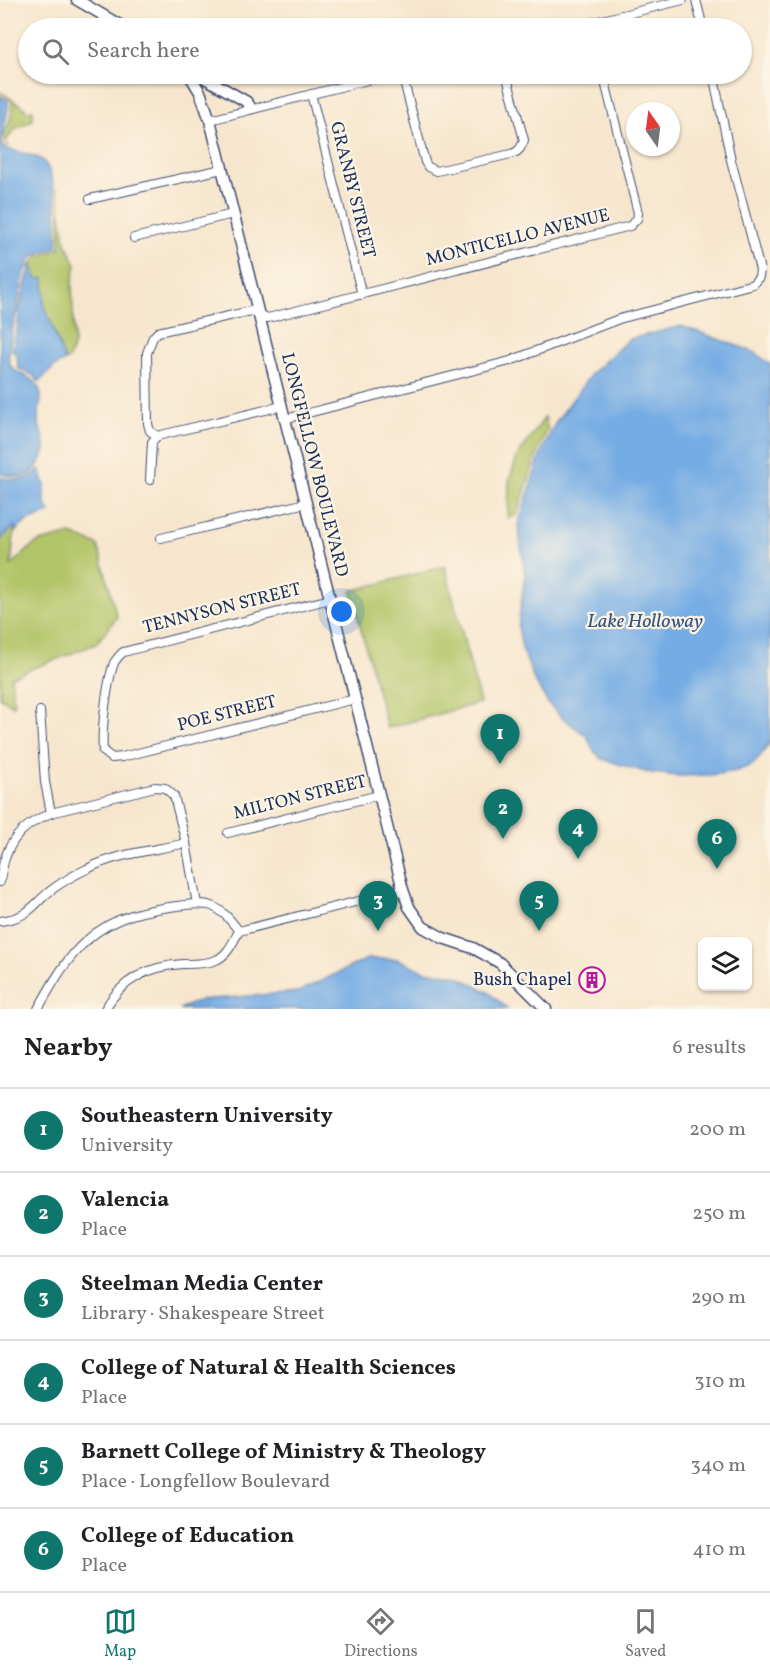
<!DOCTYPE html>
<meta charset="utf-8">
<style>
:root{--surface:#fff;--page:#f2f2f2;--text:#202124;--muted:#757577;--line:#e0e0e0;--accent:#0f766e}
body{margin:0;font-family:Vollkorn,serif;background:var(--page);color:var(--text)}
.controls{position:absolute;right:18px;bottom:18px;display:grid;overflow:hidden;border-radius:9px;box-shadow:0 2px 4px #0004}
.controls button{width:54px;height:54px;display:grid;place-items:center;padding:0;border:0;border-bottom:2px solid var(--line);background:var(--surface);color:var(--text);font:30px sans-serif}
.compass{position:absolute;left:626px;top:102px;width:54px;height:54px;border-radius:50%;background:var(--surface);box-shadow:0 2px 4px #0004;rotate:346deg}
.you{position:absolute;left:342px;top:612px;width:21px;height:21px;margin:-15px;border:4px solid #fff;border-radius:50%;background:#1a73e8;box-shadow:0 0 0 9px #1a73e833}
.badge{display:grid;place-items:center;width:39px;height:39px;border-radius:50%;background:var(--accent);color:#fff;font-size:20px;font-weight:700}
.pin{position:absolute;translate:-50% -50px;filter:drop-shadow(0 2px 3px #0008)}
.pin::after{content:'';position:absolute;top:32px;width:21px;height:18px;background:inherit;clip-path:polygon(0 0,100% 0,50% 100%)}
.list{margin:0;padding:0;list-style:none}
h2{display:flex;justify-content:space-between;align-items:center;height:78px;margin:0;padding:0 24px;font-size:26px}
h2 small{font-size:20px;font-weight:400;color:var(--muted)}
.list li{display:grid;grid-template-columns:39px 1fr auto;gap:18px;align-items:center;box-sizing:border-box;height:84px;padding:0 24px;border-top:2px solid var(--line)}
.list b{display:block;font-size:22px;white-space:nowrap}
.list p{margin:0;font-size:20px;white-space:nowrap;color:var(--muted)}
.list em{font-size:20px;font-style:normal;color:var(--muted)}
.icon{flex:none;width:33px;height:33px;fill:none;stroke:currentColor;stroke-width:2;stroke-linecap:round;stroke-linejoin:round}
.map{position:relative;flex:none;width:770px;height:1009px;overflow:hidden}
.search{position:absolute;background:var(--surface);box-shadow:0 2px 4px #0004;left:18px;right:18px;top:18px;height:66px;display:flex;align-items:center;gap:15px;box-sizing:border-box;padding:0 21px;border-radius:33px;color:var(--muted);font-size:22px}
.sheet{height:582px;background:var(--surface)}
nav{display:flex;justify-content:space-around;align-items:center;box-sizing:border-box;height:84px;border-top:2px solid var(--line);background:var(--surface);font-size:16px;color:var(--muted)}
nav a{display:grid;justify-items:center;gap:3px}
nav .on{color:var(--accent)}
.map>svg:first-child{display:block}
.green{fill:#b2c467;stroke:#667a62;stroke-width:1.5}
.water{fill:#75ace4;stroke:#486ea1;stroke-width:1.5}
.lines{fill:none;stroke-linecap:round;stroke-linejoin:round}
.minor-casing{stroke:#3c4a6f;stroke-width:10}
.tertiary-casing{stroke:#3c4a6f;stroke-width:13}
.minor{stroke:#fff;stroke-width:8}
.tertiary{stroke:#fff;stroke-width:10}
.labels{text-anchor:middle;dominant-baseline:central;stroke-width:4.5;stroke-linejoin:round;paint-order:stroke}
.street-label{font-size:18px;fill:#1b2f5e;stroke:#fcf5e5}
.poi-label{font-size:18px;fill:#1b2f5e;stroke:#fcf5e5;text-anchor:end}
.water-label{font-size:20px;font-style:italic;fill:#365486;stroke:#fcf5e5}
</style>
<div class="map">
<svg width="770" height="1009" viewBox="0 0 770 1009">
<rect width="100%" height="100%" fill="#fcf5e5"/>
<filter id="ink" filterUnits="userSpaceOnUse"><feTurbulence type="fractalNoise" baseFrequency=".0167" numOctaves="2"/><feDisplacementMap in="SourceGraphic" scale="12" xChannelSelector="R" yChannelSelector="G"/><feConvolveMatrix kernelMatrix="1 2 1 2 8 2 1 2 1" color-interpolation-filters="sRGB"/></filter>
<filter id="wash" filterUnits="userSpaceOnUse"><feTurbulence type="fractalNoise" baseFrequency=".008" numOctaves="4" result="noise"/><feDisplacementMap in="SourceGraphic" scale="24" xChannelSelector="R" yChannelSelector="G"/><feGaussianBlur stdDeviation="1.35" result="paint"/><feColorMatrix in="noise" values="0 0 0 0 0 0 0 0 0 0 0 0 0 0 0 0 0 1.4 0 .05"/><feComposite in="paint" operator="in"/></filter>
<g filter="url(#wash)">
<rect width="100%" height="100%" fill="#f7e6cd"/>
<g class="green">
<path d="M0 92 25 108 26 111 33 110V120L15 129 5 142 8 145H6L4 135 11 117 12 101Z"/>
<path d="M57 188 65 240 76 265 72 282 74 344 69 359 65 361 44 304V279H37L31 264 39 256 60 249V208Z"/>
<path d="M545 417 548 430 538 451 517 515 508 518 509 481 518 455Z"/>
<path d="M15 525 11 565 36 543 71 534 98 545 117 617 96 644 11 677 14 705 0 698V540Z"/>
<path d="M445 566 480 703 387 728 351 591Z"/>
</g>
<g class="water">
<path d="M0 96 8 101C9 119 0 130 2 147 15 153 31 152 42 160 58 173 57 227 57 247 48 251 35 252 29 261 24 269 6 355 9 362 13 376 33 374 39 388 44 398 38 408 38 419 38 428 45 436 45 445 45 457 35 474 23 476 16 478 7 475 0 474Z"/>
<path d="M31 264 37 279 44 278V304L65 361 55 366 39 382 33 375 18 368 17 355 12 350 18 325 19 308Z"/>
<path d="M682 326 754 352 770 364V743L754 764 737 771 710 775 677 776 646 772 602 759 593 750 587 736 561 717 548 703 534 680 522 648 518 627 525 575 518 525 541 453 556 422 592 373 629 339Z"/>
<path d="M39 469 45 484V502L50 513 27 521 15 532V526L0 540V478C18 480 25 483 39 469Z"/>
<path d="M367 959H398L424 971 455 975 488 992 508 1009H179L201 1000 298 992Z"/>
</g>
</g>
<g filter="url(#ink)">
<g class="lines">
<g class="minor-casing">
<g id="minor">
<path d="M696 0 703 28"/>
<path d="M570 28 683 0"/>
<path d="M402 74 425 162 428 167 437 171 511 154C519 152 521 148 524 140L506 74"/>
<path d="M311 94 362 295"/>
<path d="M210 120 391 74"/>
<path d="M90 199 222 169"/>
<path d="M134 238 233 214"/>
<path d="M285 419 510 361 619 319 753 284 759 277 760 270 731 160 713 74"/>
<path d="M157 436 150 431 148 424 147 353 153 337 158 332 251 311 268 318 630 226 637 219 638 213 603 74"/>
<path d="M157 436 282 406"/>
<path d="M150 480 152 442 157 436"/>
<path d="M161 538 306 503"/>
<path d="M330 599 123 652C120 655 116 659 114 663 107 682 101 731 103 751L112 758 122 757 355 699"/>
<path d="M40 711 45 782 51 813"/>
<path d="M228 833 379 795"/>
<path d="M0 882C4 847 17 827 51 813L155 787 165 788 174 796 186 843 197 904"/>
<path d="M0 921C32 917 32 904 54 888 64 881 76 874 87 869 118 853 152 851 186 843"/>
<path d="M38 1009C52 984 65 960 86 941 114 915 149 909 185 905 194 904 203 903 212 906 224 911 231 921 239 931"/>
<path d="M105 1009C122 979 150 966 183 964 193 964 207 964 216 960 228 955 233 942 239 931L403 890"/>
</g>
</g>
<g class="tertiary-casing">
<g id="tertiary">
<path d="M77 0 125 28"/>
<path d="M189 74 200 92 210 120 403 890 409 907 423 927 443 938 473 948 500 963 546 1009"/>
<path d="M198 74 247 102 251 108"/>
</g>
</g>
<use href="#minor" class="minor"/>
<use href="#tertiary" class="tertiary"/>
</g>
</g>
<defs>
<g id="building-ring" transform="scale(1.35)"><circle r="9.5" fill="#fcf5e5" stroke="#b5179e" stroke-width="1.5"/><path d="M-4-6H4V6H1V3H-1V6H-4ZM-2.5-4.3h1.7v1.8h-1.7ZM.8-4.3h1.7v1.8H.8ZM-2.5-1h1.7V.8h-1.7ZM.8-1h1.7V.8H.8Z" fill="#b5179e"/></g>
</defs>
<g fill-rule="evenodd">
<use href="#building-ring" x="592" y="980"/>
</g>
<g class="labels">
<g class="street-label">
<text transform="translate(352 190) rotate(76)">GRANBY STREET</text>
<text transform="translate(518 238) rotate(-14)">MONTICELLO AVENUE</text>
<text transform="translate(314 465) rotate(76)">LONGFELLOW BOULEVARD</text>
<text transform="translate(222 609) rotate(-14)">TENNYSON STREET</text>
<text transform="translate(227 714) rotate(-14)">POE STREET</text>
<text transform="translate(300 798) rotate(-14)">MILTON STREET</text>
</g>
<g class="poi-label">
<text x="572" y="980">Bush Chapel</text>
</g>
<g class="water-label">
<text x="645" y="622">Lake Holloway</text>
</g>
</g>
</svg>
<div class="controls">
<button><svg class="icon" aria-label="layers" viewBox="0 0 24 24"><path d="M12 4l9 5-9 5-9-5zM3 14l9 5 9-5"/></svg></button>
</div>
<svg class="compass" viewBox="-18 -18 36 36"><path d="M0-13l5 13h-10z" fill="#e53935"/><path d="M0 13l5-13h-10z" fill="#757577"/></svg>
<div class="you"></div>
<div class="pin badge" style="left:500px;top:764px">1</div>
<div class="pin badge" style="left:503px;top:839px">2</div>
<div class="pin badge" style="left:378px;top:931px">3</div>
<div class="pin badge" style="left:578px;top:859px">4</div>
<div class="pin badge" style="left:539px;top:931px">5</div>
<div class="pin badge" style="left:717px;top:869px">6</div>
<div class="search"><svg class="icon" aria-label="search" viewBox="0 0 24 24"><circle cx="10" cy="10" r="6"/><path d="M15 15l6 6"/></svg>Search here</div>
</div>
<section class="sheet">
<h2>Nearby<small>6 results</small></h2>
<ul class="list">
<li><span class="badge">1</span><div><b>Southeastern University</b><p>University</p></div><em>200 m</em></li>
<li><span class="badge">2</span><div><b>Valencia</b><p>Place</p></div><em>250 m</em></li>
<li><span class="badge">3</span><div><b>Steelman Media Center</b><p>Library · Shakespeare Street</p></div><em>290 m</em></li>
<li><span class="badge">4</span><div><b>College of Natural &amp; Health Sciences</b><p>Place</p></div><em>310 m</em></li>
<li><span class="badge">5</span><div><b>Barnett College of Ministry &amp; Theology</b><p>Place · Longfellow Boulevard</p></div><em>340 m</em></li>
<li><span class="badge">6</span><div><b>College of Education</b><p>Place</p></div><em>410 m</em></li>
</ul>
</section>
<nav>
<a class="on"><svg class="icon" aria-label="map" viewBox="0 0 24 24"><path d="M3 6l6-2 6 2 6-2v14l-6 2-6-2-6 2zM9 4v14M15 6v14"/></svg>Map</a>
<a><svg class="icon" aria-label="directions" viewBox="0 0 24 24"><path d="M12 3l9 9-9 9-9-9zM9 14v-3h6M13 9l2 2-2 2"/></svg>Directions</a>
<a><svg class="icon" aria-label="saved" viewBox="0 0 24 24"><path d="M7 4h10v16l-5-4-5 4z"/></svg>Saved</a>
</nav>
